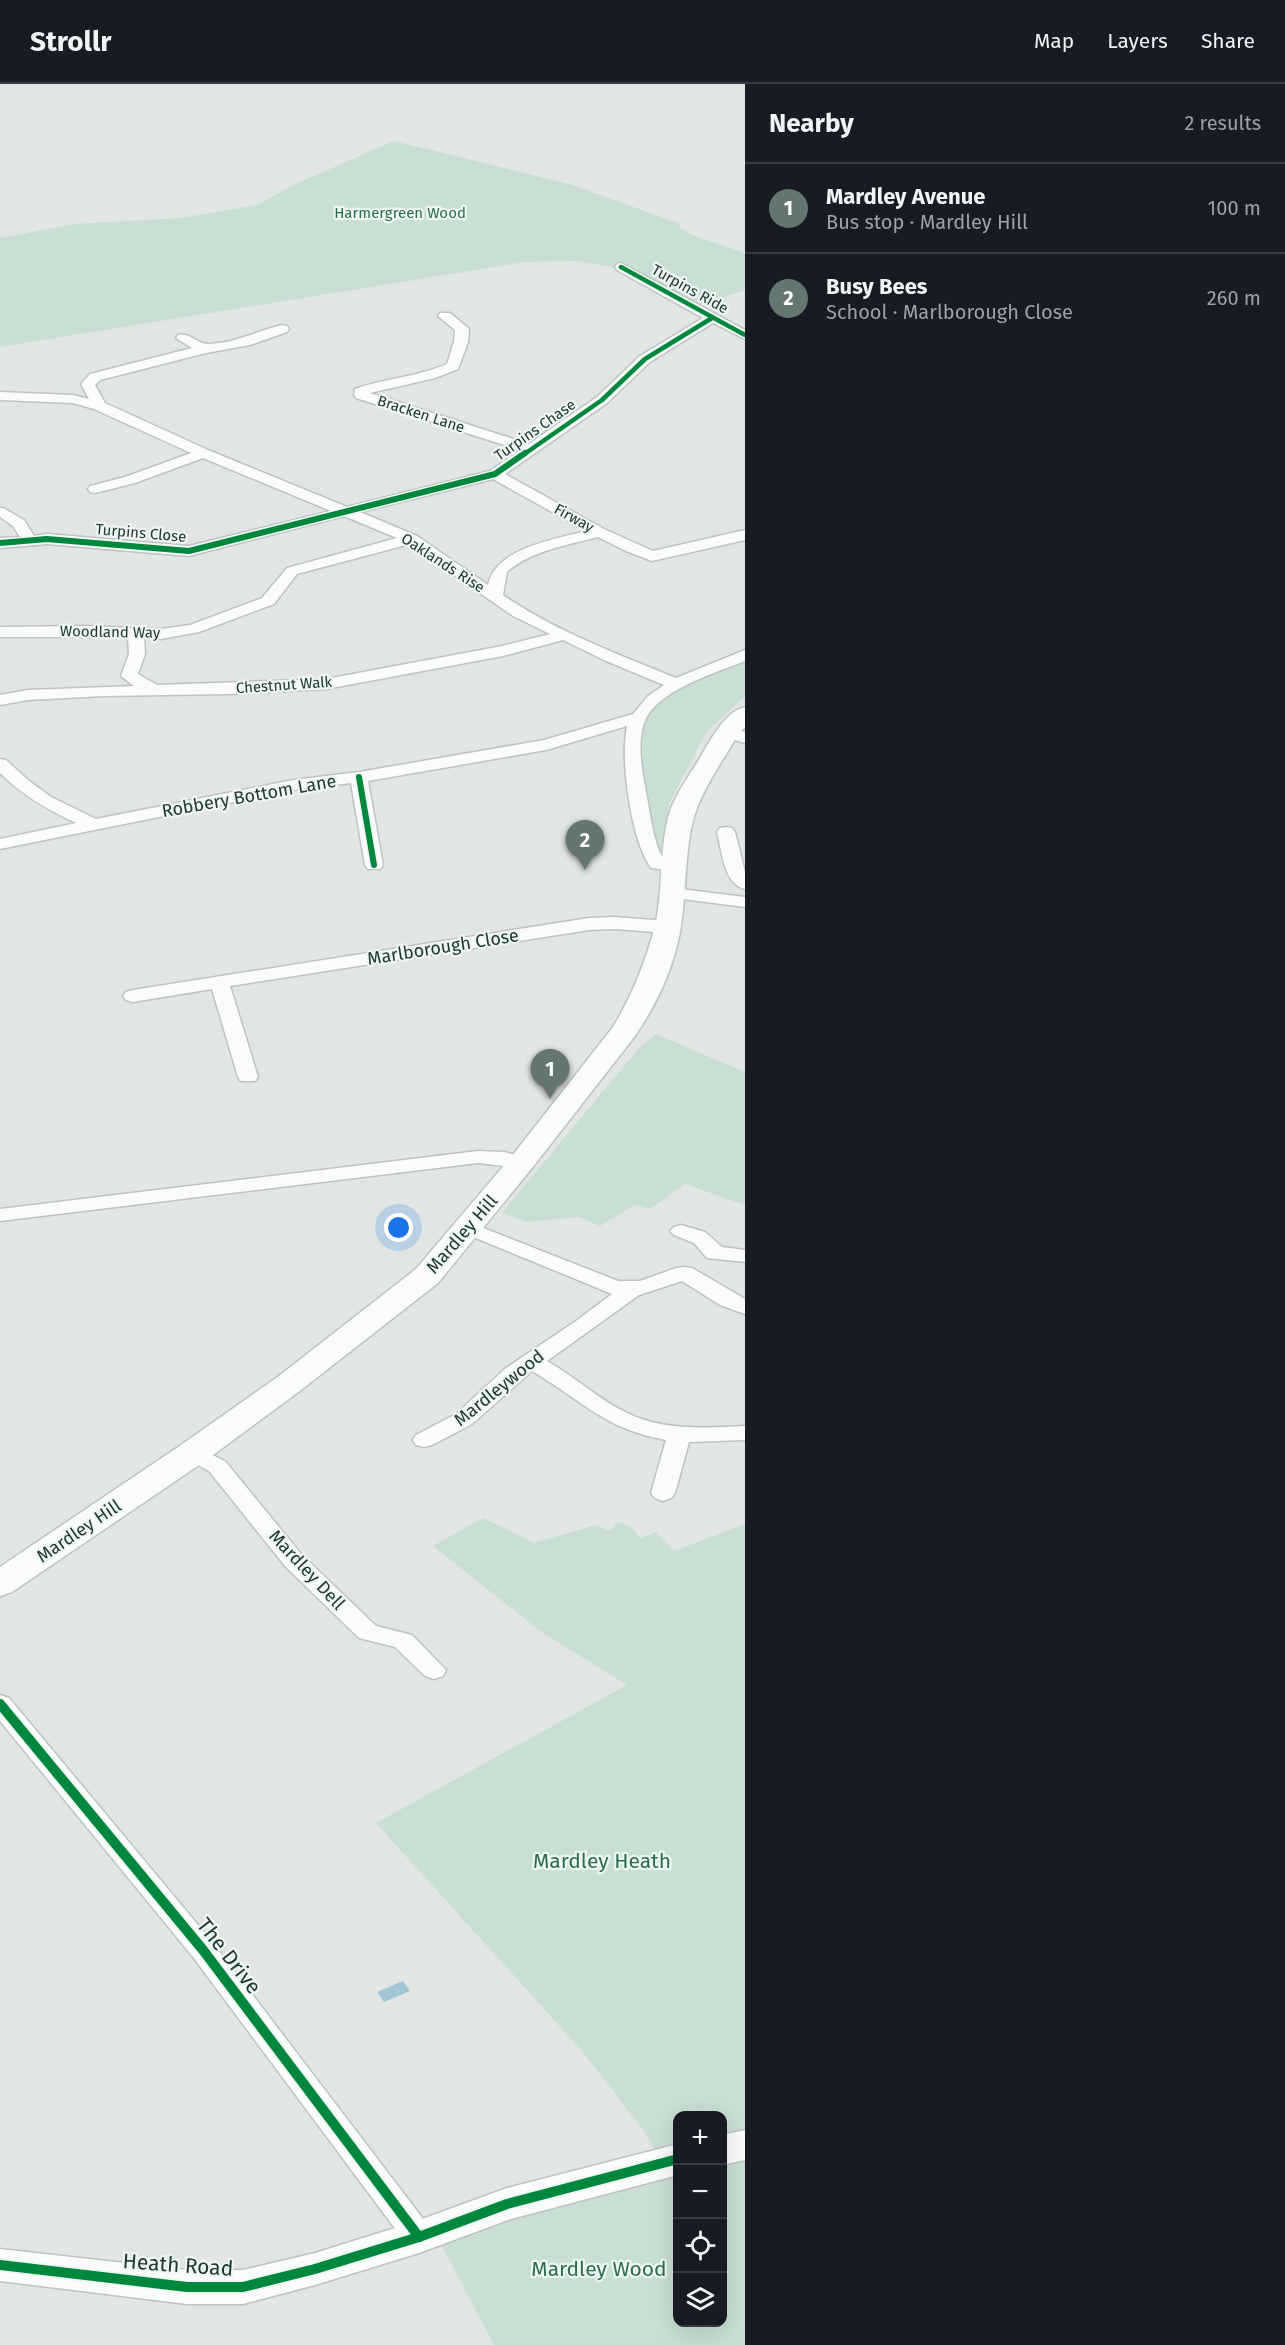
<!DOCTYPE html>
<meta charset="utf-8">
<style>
:root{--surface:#171b24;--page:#242831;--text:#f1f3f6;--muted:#9ea1a6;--line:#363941;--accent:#647572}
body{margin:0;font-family:"Fira Sans",sans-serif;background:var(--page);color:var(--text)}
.controls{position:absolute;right:18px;bottom:18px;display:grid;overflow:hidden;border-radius:12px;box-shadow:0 6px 24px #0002}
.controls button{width:54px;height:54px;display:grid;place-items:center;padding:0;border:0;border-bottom:2px solid var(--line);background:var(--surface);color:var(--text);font:30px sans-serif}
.you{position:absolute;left:399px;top:1144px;width:21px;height:21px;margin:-15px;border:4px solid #fff;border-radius:50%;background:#1a73e8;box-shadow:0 0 0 9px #1a73e833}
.badge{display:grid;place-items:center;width:39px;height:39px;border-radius:50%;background:var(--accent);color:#fff;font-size:20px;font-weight:700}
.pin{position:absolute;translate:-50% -50px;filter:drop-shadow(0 2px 3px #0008)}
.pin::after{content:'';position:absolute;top:32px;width:21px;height:18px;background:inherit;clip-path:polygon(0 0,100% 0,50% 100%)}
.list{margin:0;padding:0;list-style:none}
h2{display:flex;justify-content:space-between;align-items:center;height:78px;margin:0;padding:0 24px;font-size:26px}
h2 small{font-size:20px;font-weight:400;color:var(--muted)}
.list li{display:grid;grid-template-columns:39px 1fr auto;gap:18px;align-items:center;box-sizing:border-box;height:90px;padding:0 24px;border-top:2px solid var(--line)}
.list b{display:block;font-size:22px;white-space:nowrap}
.list p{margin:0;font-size:20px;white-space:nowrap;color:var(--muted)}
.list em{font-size:20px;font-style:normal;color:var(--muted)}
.icon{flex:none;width:33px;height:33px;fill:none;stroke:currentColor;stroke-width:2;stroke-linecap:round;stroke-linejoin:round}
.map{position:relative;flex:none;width:745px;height:2261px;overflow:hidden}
header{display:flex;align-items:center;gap:36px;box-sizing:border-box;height:84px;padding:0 30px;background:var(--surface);border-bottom:2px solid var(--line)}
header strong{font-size:28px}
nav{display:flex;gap:33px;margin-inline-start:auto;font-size:21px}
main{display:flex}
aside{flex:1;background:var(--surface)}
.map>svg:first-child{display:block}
.green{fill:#c9dfd3}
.water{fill:#a1c6d5}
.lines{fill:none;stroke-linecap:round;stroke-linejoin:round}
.minor-casing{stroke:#bec3c1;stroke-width:3}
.tertiary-casing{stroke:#bec3c1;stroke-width:3}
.secondary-casing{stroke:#bdc4c2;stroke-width:3}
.minor{fill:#fafbfb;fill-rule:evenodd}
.tertiary{fill:#fafbfb;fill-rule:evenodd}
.secondary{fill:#fafbfb;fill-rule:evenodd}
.cycleway-far2-casing{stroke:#eef6f3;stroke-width:7}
.cycleway-far1-casing{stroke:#eef6f3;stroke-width:9}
.cycleway-casing{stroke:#eef6f3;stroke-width:14}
.cycleway-far2{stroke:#00873e;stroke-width:4.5}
.cycleway-far1{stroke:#00873e;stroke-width:6}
.cycleway{stroke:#00873e;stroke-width:10}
.labels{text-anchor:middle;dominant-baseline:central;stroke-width:4.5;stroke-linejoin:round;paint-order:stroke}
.far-park-label{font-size:15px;fill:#2b6e4e;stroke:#eef6f3}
.far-street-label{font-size:15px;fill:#203835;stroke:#eef6f3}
.street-label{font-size:18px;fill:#203835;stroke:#eef6f3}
.near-park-label{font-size:21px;fill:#2b6e4e;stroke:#eef6f3}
.near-street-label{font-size:21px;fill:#203835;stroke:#eef6f3}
</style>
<header>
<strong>Strollr</strong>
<nav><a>Map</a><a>Layers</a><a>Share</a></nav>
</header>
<main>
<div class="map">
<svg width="745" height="2261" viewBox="0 0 745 2261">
<rect width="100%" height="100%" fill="#e1e6e4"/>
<g class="green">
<path d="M394 57 573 101 680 140V144L692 151 745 169V206L697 222 630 183 620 184 575 177 525 178 0 263V154L75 140 181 134 257 121 300 98Z"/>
<path d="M745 575V612L707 647 669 720 662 771H658C651 739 627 655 649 627 671 600 713 588 745 575Z"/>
<path d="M656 950 745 988V1121L685 1100 650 1125 634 1121 600 1142 579 1133 527 1138 502 1129 639 964Z"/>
<path d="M483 1434 534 1459 595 1441 609 1447 618 1438 631 1443 640 1454 656 1448 674 1467 745 1440V2053L723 2058 722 2032H678L677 2068 659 2072 641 2043 582 1967 376 1739 627 1601 540 1547 433 1462Z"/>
<path d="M745 2069V2261H494L440 2158 577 2111 677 2086 678 2238H722L723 2074Z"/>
</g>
<path class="water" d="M403 1897 410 1907 384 1918 377 1908Z"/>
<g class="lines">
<g class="minor-casing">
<g id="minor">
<path d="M621 179 745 246V255L713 239 650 278 607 319 505 390 604 445 653 467 745 446V456L652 477 626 467 598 453C568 461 530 467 507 488L503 511C555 547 618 570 676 594L745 566V577C716 589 656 606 644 639 637 661 642 686 646 708 650 729 653 757 663 775L679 778 682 782 679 786 673 787 651 784C631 756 620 676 627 642L546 666 368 697 383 781 380 785H368L365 781 351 699 293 706 0 765V755L76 739C48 726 22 711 0 689V675L6 676 28 696 51 713 96 735 293 696 359 688 544 656 633 630 648 612 664 601 604 576 563 556 503 572 326 605 230 610 104 612 28 616 0 621V611L28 606 134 602 121 592 129 570 128 553H0V543L84 542 161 545 190 541 262 514 287 484 397 454 344 432 189 472 47 460 0 464V454L20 453 13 442 0 433V424H3L24 436 34 452 47 450 189 462 331 427 203 374 135 399 95 409 90 408 88 405 90 402 125 393 191 369 94 325 73 319 0 316V308L73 311 89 315 81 300 90 290 192 264 176 254 178 251C190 248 198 261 209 260 235 259 257 247 282 241L287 242 289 245 287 248 250 261 206 269 100 296 95 301 105 319 208 366 347 423 490 387 520 366 356 314 354 311 355 305C385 294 418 293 447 280L454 258 455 246 438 232 440 229H450L469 245 468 258 458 285 435 294 370 309 529 360 597 313 640 272 703 234 617 186 615 183 617 180ZM493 395 586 447C556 455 495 464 488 501L417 452 360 428ZM410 460 513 532 550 550 502 562 326 595 157 601 138 590 145 570 144 554 161 555 199 548 274 520 297 490Z"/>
<path d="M727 643 745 648V659L721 652 719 648Z"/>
<path d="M726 743 732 744 735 748 745 788V805C723 800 722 766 717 748L720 744Z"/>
<path d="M672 804 745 813V823L666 813 663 809 666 805Z"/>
<path d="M614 833 668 837 675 839 677 843 675 847 668 849 614 845 589 846 230 902 258 993 255 997H241L238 993 212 905 133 918 126 916 123 912 126 908 133 906 589 834Z"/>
<path d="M478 1067 504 1068 529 1074 532 1078 529 1082C519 1085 491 1080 478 1079L0 1137V1125Z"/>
<path d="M468 1138 618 1197H640L676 1184 684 1183 692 1184 745 1215V1230L720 1221 682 1197 639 1211 547 1277C574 1292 598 1315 625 1328 662 1347 705 1344 745 1342V1356L689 1358 675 1409 671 1414 663 1417 655 1414 651 1409 666 1356C604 1345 583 1317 532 1287L472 1340 432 1361 424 1363 416 1361 413 1356 416 1351 456 1330 506 1284 576 1237 612 1210 461 1148 457 1144 461 1140Z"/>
<path d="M681 1141 705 1148 722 1163 745 1166V1178L707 1174 694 1159 674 1151 670 1147 674 1143Z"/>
<path d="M193 1362 225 1377 301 1470 376 1542 412 1551 446 1586 443 1592 434 1595 425 1592 395 1563 359 1554 285 1482 209 1387 185 1374 181 1369 185 1364Z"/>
<path d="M0 1611 9 1614 213 1859 430 2144 434 2153 430 2162 419 2166 408 2162 193 1873 0 1637Z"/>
</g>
</g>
<g class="tertiary-casing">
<g id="tertiary">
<path d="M745 2046V2076L722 2081V2051Z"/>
<path d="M678 2060V2091L511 2135 419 2169 315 2201 243 2220H187L0 2197V2165L187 2186H243L315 2169 414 2138 507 2104Z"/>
</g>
</g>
<g class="secondary-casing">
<path id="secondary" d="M745 623V643L737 652C725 673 705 702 697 724 684 759 687 806 681 842 675 881 657 920 635 952L532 1084 438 1199 301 1306 205 1377 12 1508 0 1512V1483L181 1361 279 1292 416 1185 512 1072 613 943C632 912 644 881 654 846 664 810 658 762 671 724 679 704 695 684 705 665 715 649 726 628 745 623Z"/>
</g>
<use href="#minor" class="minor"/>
<use href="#tertiary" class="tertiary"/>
<use href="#secondary" class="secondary"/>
<g class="cycleway-far2-casing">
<g id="cycleway-far2">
<path d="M621 183 745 251"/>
<path d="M523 371 602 316 645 275 712 234"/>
</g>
</g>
<g class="cycleway-far1-casing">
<g id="cycleway-far1">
<path d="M0 459 47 455 189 467 495 390 525 369"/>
<path d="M359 693 374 781"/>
</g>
</g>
<g class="cycleway-casing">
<g id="cycleway">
<path d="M0 1620 203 1866 419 2153"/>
<path d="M0 2181 187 2203H243L315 2185 419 2153 507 2120 678 2075"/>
</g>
</g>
<use href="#cycleway-far2" class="cycleway-far2"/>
<use href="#cycleway-far1" class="cycleway-far1"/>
<use href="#cycleway" class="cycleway"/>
</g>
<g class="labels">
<g class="far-park-label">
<text x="400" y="129">Harmergreen Wood</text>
</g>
<g class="far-street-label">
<text transform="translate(690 205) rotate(29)">Turpins Ride</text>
<text transform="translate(421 330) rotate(18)">Bracken Lane</text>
<text transform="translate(535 346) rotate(-35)">Turpins Chase</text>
<text transform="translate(574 434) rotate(29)">Firway</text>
<text transform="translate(141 449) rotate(5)">Turpins Close</text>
<text transform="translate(443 479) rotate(33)">Oaklands Rise</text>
<text transform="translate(110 548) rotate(1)">Woodland Way</text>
<text transform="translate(284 601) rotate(-4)">Chestnut Walk</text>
</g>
<g class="street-label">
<text transform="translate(249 712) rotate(-10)">Robbery Bottom Lane</text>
<text transform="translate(443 863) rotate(-9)">Marlborough Close</text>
<text transform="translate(462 1150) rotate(-49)">Mardley Hill</text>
<text transform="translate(499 1304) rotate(-39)">Mardleywood</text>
<text transform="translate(79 1447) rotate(-34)">Mardley Hill</text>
<text transform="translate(307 1486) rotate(47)">Mardley Dell</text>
</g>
<g class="near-park-label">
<text x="602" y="1777">Mardley Heath</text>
<text x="599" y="2185">Mardley Wood</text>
</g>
<g class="near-street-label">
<text transform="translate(229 1872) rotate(52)">The Drive</text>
<text transform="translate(178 2181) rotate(4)">Heath Road</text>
</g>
</g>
</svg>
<div class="controls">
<button>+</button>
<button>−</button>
<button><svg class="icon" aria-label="locate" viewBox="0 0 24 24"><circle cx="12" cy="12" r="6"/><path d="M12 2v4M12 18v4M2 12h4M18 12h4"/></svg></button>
<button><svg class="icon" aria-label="layers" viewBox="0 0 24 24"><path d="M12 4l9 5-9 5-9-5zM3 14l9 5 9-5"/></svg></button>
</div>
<div class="you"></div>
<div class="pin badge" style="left:550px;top:1015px">1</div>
<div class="pin badge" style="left:585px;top:786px">2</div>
</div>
<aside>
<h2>Nearby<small>2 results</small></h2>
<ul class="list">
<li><span class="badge">1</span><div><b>Mardley Avenue</b><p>Bus stop · Mardley Hill</p></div><em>100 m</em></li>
<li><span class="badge">2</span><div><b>Busy Bees</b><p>School · Marlborough Close</p></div><em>260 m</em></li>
</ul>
</aside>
</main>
